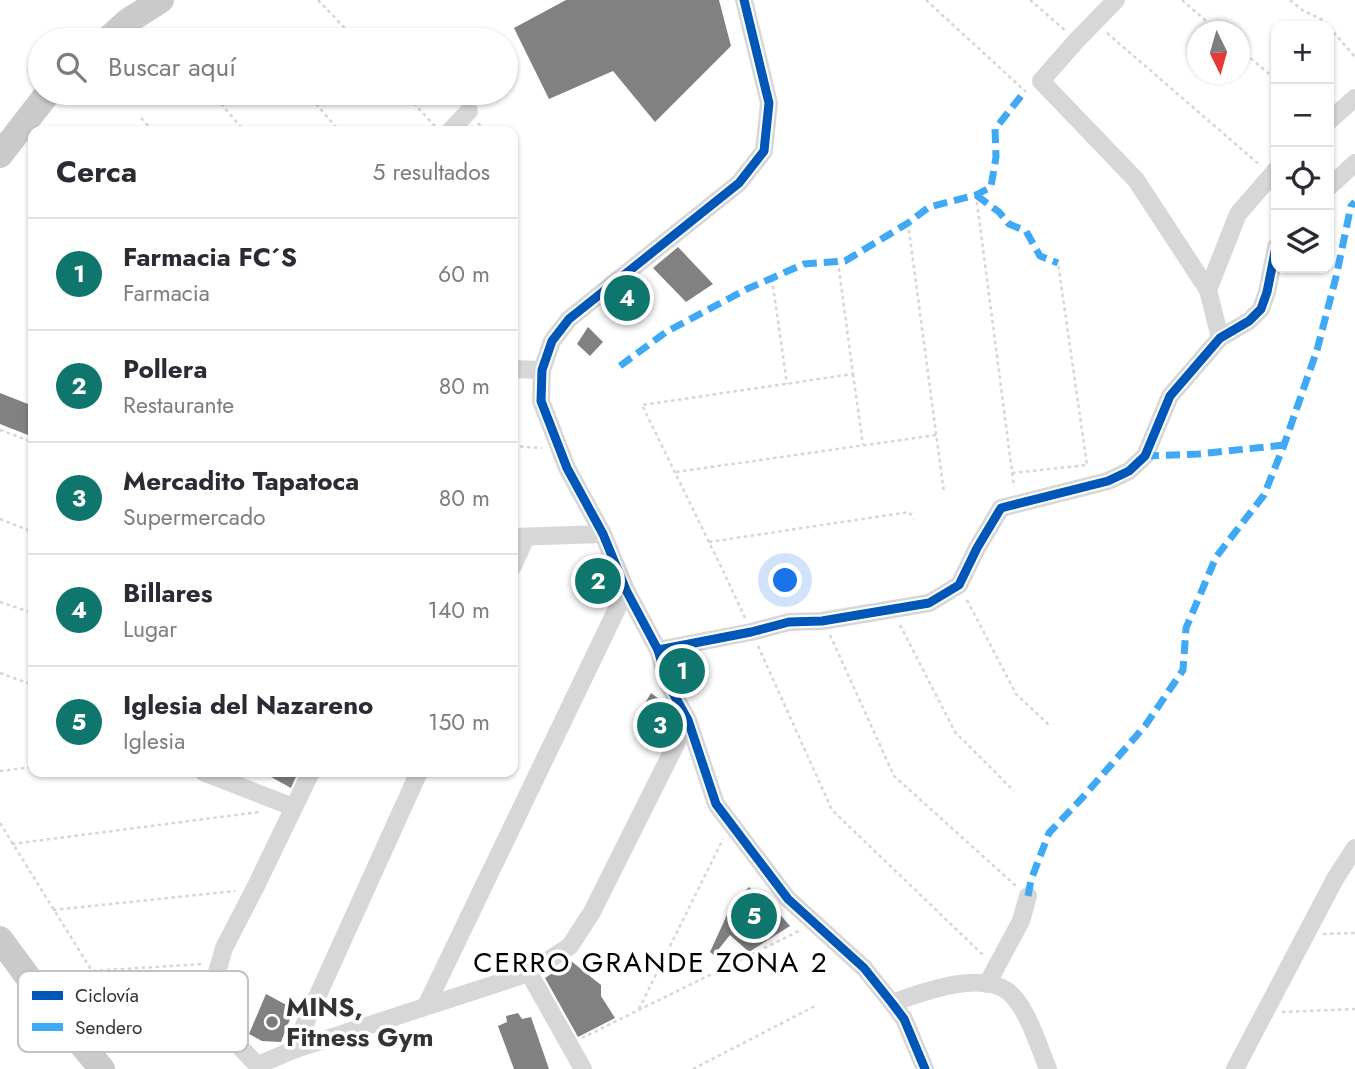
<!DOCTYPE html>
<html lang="es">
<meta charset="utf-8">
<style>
:root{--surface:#fff;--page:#f7f7f7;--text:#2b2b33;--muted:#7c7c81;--line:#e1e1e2;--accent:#0f766e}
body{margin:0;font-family:Jost,sans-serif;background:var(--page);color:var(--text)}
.controls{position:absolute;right:21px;top:21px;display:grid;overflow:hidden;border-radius:14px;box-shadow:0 2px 5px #0004}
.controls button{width:63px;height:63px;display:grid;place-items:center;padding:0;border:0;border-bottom:2px solid var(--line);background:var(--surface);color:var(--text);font:35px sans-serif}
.compass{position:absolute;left:1187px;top:21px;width:63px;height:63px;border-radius:50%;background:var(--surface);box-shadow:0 2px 5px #0004;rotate:175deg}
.you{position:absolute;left:786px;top:581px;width:24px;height:24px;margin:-18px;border:5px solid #fff;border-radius:50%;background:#1a73e8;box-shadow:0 0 0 10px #1a73e833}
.badge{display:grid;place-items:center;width:46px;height:46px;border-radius:50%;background:var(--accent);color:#fff;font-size:23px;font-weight:700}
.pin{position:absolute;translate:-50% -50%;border:4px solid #fff;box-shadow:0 2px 7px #0006}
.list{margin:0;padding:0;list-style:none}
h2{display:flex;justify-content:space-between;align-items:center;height:91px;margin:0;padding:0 28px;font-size:30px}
h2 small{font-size:23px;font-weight:400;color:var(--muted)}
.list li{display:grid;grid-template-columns:46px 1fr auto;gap:21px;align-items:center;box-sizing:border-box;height:112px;padding:0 28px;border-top:2px solid var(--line)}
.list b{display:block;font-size:26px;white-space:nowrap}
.list p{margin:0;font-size:23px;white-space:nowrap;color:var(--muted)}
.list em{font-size:23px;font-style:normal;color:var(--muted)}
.icon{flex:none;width:38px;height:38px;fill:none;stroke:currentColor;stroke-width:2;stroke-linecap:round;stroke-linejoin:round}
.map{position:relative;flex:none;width:1355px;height:1069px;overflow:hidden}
.search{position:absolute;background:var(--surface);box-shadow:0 2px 5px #0004;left:28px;top:28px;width:490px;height:77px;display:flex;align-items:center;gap:18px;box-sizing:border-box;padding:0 24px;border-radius:38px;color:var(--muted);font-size:26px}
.panel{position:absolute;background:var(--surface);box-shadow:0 2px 5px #0004;left:28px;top:126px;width:490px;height:651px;border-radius:14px}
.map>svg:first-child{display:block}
.building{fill:#818181}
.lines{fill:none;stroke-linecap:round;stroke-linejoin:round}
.path{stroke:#d6d6d6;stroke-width:2.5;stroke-dasharray:3.5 3.5;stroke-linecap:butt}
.street{stroke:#d7d7d7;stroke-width:18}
.primary{stroke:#cacaca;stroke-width:26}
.quiet{stroke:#3fa9f5;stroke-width:7;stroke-dasharray:14 7;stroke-linecap:butt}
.cycleway-casing{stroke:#fff;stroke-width:13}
.cycleway{stroke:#0057b8;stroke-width:9}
.poi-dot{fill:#7a7a7a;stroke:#fff;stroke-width:2.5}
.labels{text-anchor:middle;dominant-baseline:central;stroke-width:7;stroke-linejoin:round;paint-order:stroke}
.poi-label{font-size:26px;font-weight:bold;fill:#333;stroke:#fff;text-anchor:start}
.neighbourhood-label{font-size:28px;letter-spacing:2px;fill:#000;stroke:#fff}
.key{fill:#fff;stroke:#c2c2c2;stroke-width:2}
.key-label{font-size:19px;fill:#333}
</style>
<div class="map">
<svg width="1355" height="1069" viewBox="0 0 1355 1069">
<rect width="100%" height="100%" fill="#fff"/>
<g class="building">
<path d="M566 0H719L731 46 655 122 613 71 549 99 514 28Z"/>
<path d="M678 247 713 284 686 302 653 268Z"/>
<path d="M630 285 640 297 623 311 613 299Z"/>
<path d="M588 327 603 342 590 356 577 344Z"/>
<path d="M0 393 33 406V437L0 424Z"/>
<path d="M591 574 611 583 614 590 611 596 600 600 585 588Z"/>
<path d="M682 657 693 678 681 684 673 660 674 659Z"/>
<path d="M651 693 667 705 675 721 644 705Z"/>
<path d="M262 772H298L291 788Z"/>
<path d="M749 887 767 905 770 903 790 926 749 952 730 935 714 955 710 952 731 906Z"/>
<path d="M571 961 601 985V996L615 1018 578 1037 545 978Z"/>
<path d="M266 994 294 1009 281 1042 262 1041 249 1034Z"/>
<path d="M518 1013 522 1019 531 1017 549 1069H514L498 1026 507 1022 506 1016Z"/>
</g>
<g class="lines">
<g class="path">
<path d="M318 0 356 40"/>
<path d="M926 0 1025 91 1026 90"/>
<path d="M1030 0 1066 31"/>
<path d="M1182 0 1219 32"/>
<path d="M1290 0 1302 10 1323 20 1328 26"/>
<path d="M1329 27 1355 57"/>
<path d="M1107 33 1261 166"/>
<path d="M258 34 263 40"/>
<path d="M1240 49 1276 80"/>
<path d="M212 93 244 131"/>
<path d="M307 93 339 131"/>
<path d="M404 93 435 126"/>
<path d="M141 118 153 131"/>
<path d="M478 123 485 131"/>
<path d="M976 195 1014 487"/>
<path d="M908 223 944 493"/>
<path d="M772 279 787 384"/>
<path d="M853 374 863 445"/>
<path d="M0 430 33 442"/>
<path d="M513 446 542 448"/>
<path d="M676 472 936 435"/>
<path d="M1012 473 1087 465 1058 263"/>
<path d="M0 519 33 532"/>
<path d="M709 542 909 512 914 519"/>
<path d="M967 600 1016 694 1050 726"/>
<path d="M0 602 33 613"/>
<path d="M745 618 726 577 642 405 853 374 838 262"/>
<path d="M900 625 955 732 1014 791"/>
<path d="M830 635 894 776 1016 886"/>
<path d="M758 646 832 810 983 955"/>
<path d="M0 673 33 685"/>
<path d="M0 771 33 767"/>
<path d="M0 823 92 971 202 964"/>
<path d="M12 844 259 812"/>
<path d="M53 910 235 891"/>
<path d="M1323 934 1355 933"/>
<path d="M639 1009 723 839"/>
<path d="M1282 1012 1355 1009"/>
<path d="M582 1038 799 931"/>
<path d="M693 1069 817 1005"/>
</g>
<g class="street">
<path d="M744 0 769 103 764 151 739 183 569 319 552 341 542 370 541 401 567 468 603 534 626 590 658 650 668 684 688 720 716 804 788 899 864 968 892 1003 904 1019 925 1069"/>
<path d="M1116 0 1076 41 1041 81 1136 180 1208 290 1220 338"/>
<path d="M1329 121 1355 98"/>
<path d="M450 131 469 111"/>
<path d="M1329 187 1355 163"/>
<path d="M1208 290 1238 214 1276 170"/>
<path d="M513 369 542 370"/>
<path d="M513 537 603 534"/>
<path d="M513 566 526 537"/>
<path d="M658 650 751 632 789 622 822 621 929 603 959 585 977 548 1001 508 1108 481 1129 471 1145 456 1170 396 1220 338 1249 321 1261 309 1267 292 1276 247"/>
<path d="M203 772 293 807"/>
<path d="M529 973 583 1069"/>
<path d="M987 984 1021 921 1028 896"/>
<path d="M892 1003C922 992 986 968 1012 995 1029 1013 1039 1047 1048 1069"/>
<path d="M426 1006 626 590"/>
<path d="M293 1050 419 772"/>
<path d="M258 1065 293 1050 529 973 570 946 592 912 688 720"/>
<path d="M261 1069 213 1019 210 996 224 948 255 888 311 772"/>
<path d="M1235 1069 1335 879 1355 848"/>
</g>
<g class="primary">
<path d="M107 40 128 21 161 0"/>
<path d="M0 155 48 93"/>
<path d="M0 939 47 1003 102 1069"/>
</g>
<g class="quiet">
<path d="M976 195 999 212 1009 224 1026 231 1040 256 1058 263"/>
<path d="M620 366 666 332 747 289 804 264 845 261 908 223 929 207 976 195 991 187 996 157 995 129 1025 91"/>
<path d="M1145 456 1199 454 1284 445"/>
<path d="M1028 896 1031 880 1049 833 1083 797 1145 726 1183 670 1186 628 1216 557 1264 495 1284 445 1317 350 1336 277 1351 206 1355 202"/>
</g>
<g class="cycleway-casing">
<g id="cycleway">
<path d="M744 0 769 103 764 151 739 183 569 319 552 341 542 370 541 401 567 468 603 534 626 590 658 650 668 684 688 720 716 804 788 899 864 968 892 1003 904 1019 925 1069"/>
<path d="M658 650 751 632 789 622 822 621 929 603 959 585 977 548 1001 508 1108 481 1129 471 1145 456 1170 396 1220 338 1249 321 1261 309 1267 292 1276 247"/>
</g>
</g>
<use href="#cycleway" class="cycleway"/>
</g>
<circle class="poi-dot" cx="272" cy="1022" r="7"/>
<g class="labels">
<g class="poi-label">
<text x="286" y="1007">MINS,<tspan x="286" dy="30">Fitness Gym</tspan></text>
</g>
<g class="neighbourhood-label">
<text x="651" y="962">CERRO GRANDE ZONA 2</text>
</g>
</g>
<rect x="18" y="971" width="230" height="81" rx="10" class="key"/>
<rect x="32" y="991" width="31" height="9" fill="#0057b8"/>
<rect x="32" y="1023" width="31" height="8" fill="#3fa9f5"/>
<g class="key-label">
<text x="75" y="1002">Ciclovía</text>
<text x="75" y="1034">Sendero</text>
</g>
</svg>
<div class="controls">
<button>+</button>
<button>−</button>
<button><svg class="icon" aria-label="locate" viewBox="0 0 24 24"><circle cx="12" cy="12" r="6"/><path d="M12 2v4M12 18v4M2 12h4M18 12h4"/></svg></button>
<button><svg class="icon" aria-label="layers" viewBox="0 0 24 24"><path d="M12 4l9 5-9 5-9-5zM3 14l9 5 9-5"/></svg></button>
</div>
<svg class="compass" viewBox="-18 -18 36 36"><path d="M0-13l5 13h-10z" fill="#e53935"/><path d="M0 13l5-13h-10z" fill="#7c7c81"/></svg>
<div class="you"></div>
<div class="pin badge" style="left:682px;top:671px">1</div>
<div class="pin badge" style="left:598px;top:581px">2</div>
<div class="pin badge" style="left:660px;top:725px">3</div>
<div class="pin badge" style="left:627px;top:298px">4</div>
<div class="pin badge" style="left:754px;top:916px">5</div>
<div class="search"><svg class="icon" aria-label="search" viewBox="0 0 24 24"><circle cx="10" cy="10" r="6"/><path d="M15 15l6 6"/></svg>Buscar aquí</div>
<section class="panel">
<h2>Cerca<small>5 resultados</small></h2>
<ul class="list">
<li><span class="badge">1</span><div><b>Farmacia FC´S</b><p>Farmacia</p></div><em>60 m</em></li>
<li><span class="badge">2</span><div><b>Pollera</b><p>Restaurante</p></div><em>80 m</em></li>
<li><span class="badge">3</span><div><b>Mercadito Tapatoca</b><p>Supermercado</p></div><em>80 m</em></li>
<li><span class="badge">4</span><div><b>Billares</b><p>Lugar</p></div><em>140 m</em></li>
<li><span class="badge">5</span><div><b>Iglesia del Nazareno</b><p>Iglesia</p></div><em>150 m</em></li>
</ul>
</section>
</div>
